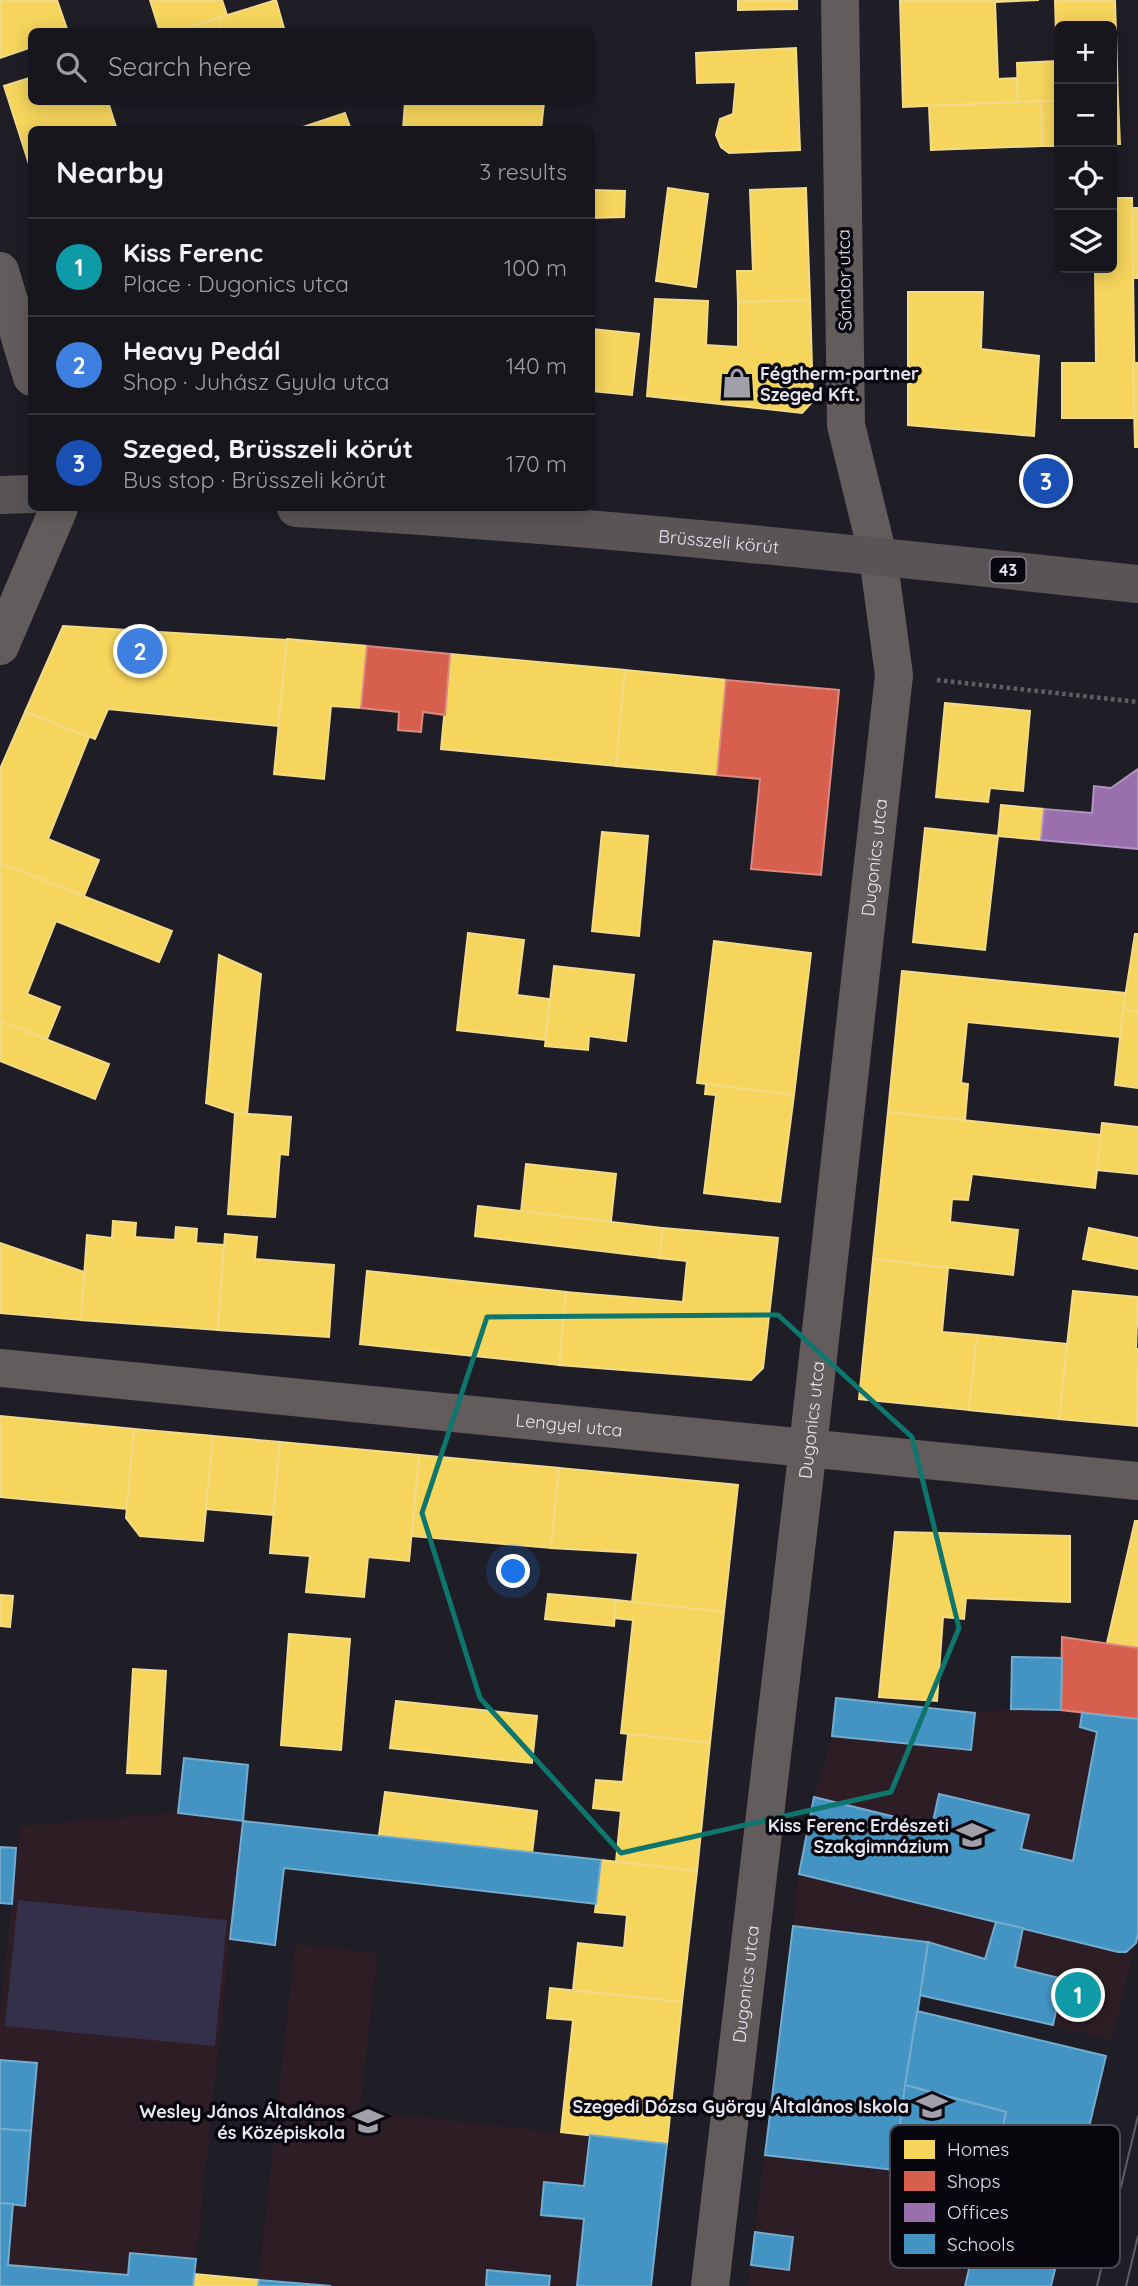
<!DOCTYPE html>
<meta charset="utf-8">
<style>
:root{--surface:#17161c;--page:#242329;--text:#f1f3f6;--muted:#9e9fa3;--line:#36353b;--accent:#8c9099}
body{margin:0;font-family:Quicksand,sans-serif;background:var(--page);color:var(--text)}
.controls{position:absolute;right:21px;top:21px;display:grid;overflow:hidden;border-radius:10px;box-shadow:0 4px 18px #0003}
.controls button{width:63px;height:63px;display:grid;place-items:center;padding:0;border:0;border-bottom:2px solid var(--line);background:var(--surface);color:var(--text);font:35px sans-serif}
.you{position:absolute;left:514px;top:1572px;width:24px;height:24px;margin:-18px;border:5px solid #fff;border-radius:50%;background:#1a73e8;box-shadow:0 0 0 10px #1a73e833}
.badge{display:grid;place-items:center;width:46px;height:46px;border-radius:50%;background:var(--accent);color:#fff;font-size:23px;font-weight:700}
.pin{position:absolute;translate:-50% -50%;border:4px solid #fff;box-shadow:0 2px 7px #0006}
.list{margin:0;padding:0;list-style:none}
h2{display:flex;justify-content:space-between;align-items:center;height:91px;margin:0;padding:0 28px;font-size:30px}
h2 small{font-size:23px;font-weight:400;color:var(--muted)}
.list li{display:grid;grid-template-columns:46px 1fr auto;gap:21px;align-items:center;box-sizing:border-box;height:98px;padding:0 28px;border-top:2px solid var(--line)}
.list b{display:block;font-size:26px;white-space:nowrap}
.list p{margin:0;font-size:23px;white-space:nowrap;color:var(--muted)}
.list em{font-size:23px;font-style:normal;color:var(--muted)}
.icon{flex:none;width:38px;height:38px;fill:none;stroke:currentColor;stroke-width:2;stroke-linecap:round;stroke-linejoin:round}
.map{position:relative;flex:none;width:1138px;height:2286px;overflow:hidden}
.search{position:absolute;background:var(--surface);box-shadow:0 4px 18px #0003;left:28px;top:28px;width:567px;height:77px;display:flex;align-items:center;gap:18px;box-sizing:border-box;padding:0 24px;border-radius:10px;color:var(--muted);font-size:26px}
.panel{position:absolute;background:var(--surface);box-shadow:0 4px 18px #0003;left:28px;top:126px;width:567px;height:385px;border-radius:10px}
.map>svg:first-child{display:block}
.education{fill:#2d1e26}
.green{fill:#353049}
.homes{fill:#f6d55c;stroke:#f2da88;stroke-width:2}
.shops{fill:#d6604d;stroke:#db887e;stroke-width:2}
.offices{fill:#9970ab;stroke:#b093c0;stroke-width:2}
.schools{fill:#4393c3;stroke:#74acd0;stroke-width:2}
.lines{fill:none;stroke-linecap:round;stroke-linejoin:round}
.path{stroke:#615e60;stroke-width:4.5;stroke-dasharray:3.5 3.5;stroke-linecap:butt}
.minor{stroke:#635c5c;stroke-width:38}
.major{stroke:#5a5456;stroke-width:38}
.tram{stroke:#605e60;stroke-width:2}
.marked{fill:none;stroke:#0f766e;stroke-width:5;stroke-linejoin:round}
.labels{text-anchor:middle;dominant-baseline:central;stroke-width:7;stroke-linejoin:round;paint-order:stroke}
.shield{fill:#07060d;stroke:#a4a2ac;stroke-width:2}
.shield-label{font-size:16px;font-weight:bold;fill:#e7e5f0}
.street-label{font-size:18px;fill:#e7e5f0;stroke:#07060d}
.poi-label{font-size:18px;font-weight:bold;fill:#e7e5f0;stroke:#07060d;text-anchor:end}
.key{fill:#07060d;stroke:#4a4951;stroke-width:2}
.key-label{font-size:19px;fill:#e7e5f0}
</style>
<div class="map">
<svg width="1138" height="2286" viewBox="0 0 1138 2286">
<rect width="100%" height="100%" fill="#1f1e26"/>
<g class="education">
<path d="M836 1698 974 1713 1011 1709 1061 1710 1138 1719V1933L1112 2040 920 1995 917 2011 1106 2056 1050 2286H748L799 1874 814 1797 832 1736Z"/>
<path d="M178 1813 243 1821 193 2286H0V2009L20 1826Z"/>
<path d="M295 1944 377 1953 360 2111 667 2144 651 2286H258Z"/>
</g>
<path class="green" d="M18 1900 227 1920 215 2046 5 2026Z"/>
<g class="homes">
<path d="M0 0H57L68 32H32V47L0 58Z"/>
<path d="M150 0H222L227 15 175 32H160Z"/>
<path d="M276 0 285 32H222L218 18Z"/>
<path d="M738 0H797V9L738 10Z"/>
<path d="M900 0H1039L995 2 998 79 1017 78 1018 102 903 107Z"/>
<path d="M1055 0H1115L1118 99H1112V26H1059L1058 101Z"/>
<path d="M218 18 222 32H175Z"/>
<path d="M796 48 800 150 729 153 721 147 716 135 720 119 733 114 736 82 697 83 696 53Z"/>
<path d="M1057 61 1058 101 1018 102 1017 63Z"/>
<path d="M32 77V102H108L117 130H32V166L30 167 4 86Z"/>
<path d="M1112 99H1118L1120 144H1112Z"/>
<path d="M1041 101H1059V146H1042Z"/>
<path d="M1041 101 1042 146 931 150 929 106Z"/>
<path d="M405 102H544L541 130H403Z"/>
<path d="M345 113 351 130H294Z"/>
<path d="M668 188 708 194 696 287 656 281Z"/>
<path d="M806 188 810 300 738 302 737 271H753L750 190Z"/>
<path d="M592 190 625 191 624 217 592 218Z"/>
<path d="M1112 198H1132L1135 418H1062V363H1096L1095 268H1112Z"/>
<path d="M1132 208H1138V278H1133Z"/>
<path d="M908 292H983L981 349 1039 356 1034 436 908 425Z"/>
<path d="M655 299 708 301 706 345 738 347V302L810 300 813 401 802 413 647 396Z"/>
<path d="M592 329 639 334 632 395 592 391Z"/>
<path d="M1133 363H1138V447H1135Z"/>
<path d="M63 626 287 640 278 726 108 709 95 739 25 712Z"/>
<path d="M287 639 367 646 361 708 331 706 324 779 274 774Z"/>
<path d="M450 654 625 670 616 766 441 749Z"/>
<path d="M625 670 726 680 717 775 616 766Z"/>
<path d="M945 703 1030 711 1023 791 990 788 988 802 936 797Z"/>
<path d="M25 712 89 737 48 839 99 860 84 896 0 863V769Z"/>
<path d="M1001 805 1044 809 1041 840 998 836Z"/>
<path d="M925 828 998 836 985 950 913 942Z"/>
<path d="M602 832 648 836 639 936 592 931Z"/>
<path d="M0 863 172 931 159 962 56 921 27 994 60 1007 47 1039 0 1021Z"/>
<path d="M468 933 524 940 517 995 550 999 545 1040 457 1030Z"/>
<path d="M1135 934H1138V1012L1123 1010Z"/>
<path d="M714 941 811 953 794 1095 697 1083Z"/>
<path d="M219 955 261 974 247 1114 235 1113 206 1103Z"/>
<path d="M554 966 634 975 626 1041 589 1036 588 1050 545 1046Z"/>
<path d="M902 971 1125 993 1120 1037 967 1022 961 1083 968 1084 965 1120 888 1112Z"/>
<path d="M1123 1010 1138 1012V1088L1115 1085Z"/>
<path d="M0 1021 109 1064 95 1099 0 1061Z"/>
<path d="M706 1084 794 1095 780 1202 704 1193 716 1095 705 1094Z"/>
<path d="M888 1112 1101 1135 1095 1188 972 1174 968 1200 952 1199 950 1222 1018 1230 1013 1275 873 1259Z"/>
<path d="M235 1113 291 1117 288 1155 280 1154 275 1217 228 1214Z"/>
<path d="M1102 1123 1138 1127V1174L1097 1170Z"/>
<path d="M526 1164 616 1174 611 1221 521 1212Z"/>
<path d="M478 1206 663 1228 659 1258 475 1236Z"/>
<path d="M113 1221 136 1223 135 1237 175 1240 176 1227 197 1229 196 1243 224 1245 218 1330 81 1320 87 1235 112 1238Z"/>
<path d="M663 1228 778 1238 763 1368 751 1380 559 1365 566 1292 683 1302 687 1261 659 1258Z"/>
<path d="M1089 1228 1138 1238V1269L1083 1259Z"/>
<path d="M225 1234 257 1237 255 1259 334 1265 329 1337 218 1330Z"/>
<path d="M0 1243 84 1272 81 1320 0 1313Z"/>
<path d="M873 1259 948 1268 942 1332 977 1335 969 1410 859 1399Z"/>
<path d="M367 1271 566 1292 559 1365 360 1344Z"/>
<path d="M1073 1291 1138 1297 1136 1349H1138L1137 1426 1059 1419Z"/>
<path d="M977 1335 1067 1344 1059 1419 969 1410Z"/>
<path d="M0 1416 134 1429 127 1509 0 1497Z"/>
<path d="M134 1429 213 1436 203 1541 140 1536 126 1518Z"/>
<path d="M213 1436 280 1442 273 1515 206 1509Z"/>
<path d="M280 1442 419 1455 409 1561 368 1557 364 1597 306 1592 310 1556 270 1553Z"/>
<path d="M419 1455 559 1468 551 1548 412 1536Z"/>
<path d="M559 1468 738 1485 724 1612 632 1602 638 1553 551 1548Z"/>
<path d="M1135 1521H1138V1648L1107 1643Z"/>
<path d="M895 1532 1070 1536V1602L966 1598 964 1619 943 1617 937 1701 879 1697Z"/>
<path d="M548 1594 616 1600 614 1626 545 1619Z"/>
<path d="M0 1595 13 1596 10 1627 0 1626Z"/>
<path d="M616 1600 724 1612 710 1743 621 1733 633 1620 614 1618Z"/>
<path d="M289 1634 350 1639 341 1750 281 1745Z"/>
<path d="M133 1669 166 1671 160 1774 127 1773Z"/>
<path d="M396 1701 537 1716 532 1763 390 1748Z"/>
<path d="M628 1734 710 1743 697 1871 616 1862 621 1811 593 1808 596 1780 623 1782Z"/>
<path d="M385 1792 537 1811 532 1854 379 1835Z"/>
<path d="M601 1860 697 1871 682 2002 573 1990 578 1943 624 1948 627 1915 595 1912Z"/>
<path d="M550 1988 682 2002 667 2144 561 2132 573 2020 547 2018Z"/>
<path d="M194 2274 259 2280 258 2286H193Z"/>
</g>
<g class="shops">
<path d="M367 646 450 654 445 715 423 712 421 732 398 730 399 712 361 708Z"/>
<path d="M726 680 839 690 821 875 751 869 760 779 717 775Z"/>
<path d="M1062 1637 1138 1648V1719L1061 1710Z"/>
</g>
<path class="offices" d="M1138 769V849L1041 840 1044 809 1092 813 1094 786 1111 788Z"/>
<g class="schools">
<path d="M1012 1657 1062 1658 1061 1710 1011 1709Z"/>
<path d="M836 1698 975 1713 971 1750 832 1736Z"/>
<path d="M1082 1713 1138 1719V1933L1136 1943 1126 1952H1118L799 1874 814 1797 932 1826 939 1794 1029 1815 1021 1849 1073 1861 1097 1732 1080 1727Z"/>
<path d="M184 1758 248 1765 243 1821 178 1813Z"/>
<path d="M243 1821 601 1860 596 1904 284 1868 275 1945 230 1939Z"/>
<path d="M0 1847 16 1848 12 1904 0 1903Z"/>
<path d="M996 1922 1023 1928 1015 1967 1063 1979 1053 2025 919 1995 928 1942 985 1959Z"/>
<path d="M793 1926 928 1942 894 2170 765 2155Z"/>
<path d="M917 2011 1106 2056 1051 2286H965L1006 2112 905 2085Z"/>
<path d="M0 2060 37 2063 31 2131 0 2129Z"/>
<path d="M905 2085 1006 2112 994 2162 897 2149Z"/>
<path d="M0 2129 31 2131 25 2206 0 2203Z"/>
<path d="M590 2135 667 2144 651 2286H577L584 2219 541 2215 544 2182 584 2186Z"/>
<path d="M0 2203 13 2204 8 2265 128 2275 130 2253 196 2259 193 2286H0Z"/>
<path d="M755 2232 793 2237 789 2270 751 2265Z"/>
<path d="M487 2270 550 2276 549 2286H486Z"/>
<path d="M259 2280 331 2286H258Z"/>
</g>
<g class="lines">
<path class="path" d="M937 680 1138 702"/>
<g class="minor">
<path d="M0 271 32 377"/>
<path d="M0 646 59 508"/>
<path id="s1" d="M0 1368 1138 1481"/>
<path id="s2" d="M710 2286 808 1447 894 675 878 556 846 425 840 0"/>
</g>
<g class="major">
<path d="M0 495 32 494"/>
<path id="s3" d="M296 508C578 524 858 554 1138 584"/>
</g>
<g class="tram">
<path d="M1097 2286 1138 2116"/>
<path d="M1126 2286 1138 2236"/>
</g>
</g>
<path class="marked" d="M778 1315 912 1437 959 1628 891 1792 621 1853 480 1698 422 1513 487 1317Z"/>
<defs>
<g id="shop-bare" transform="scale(2.415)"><path d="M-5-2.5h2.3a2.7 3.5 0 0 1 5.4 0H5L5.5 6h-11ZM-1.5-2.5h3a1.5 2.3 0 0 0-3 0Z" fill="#a19fa9" stroke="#07060d" stroke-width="2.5" paint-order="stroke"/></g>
<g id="school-bare" transform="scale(2.415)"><path d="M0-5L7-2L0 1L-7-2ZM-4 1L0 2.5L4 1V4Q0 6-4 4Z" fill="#a19fa9" stroke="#07060d" stroke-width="2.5" paint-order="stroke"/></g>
</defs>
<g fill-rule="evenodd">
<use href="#shop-bare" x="737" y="383"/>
<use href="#school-bare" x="972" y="1835"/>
<use href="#school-bare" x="932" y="2106"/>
<use href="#school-bare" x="368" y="2121"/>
</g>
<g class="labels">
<rect class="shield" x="990.5" y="557.5" width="35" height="25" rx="5"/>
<g class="shield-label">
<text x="1008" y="570">43</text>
</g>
<g class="street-label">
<text transform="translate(844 280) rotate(-91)">Sándor utca</text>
<text stroke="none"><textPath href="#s3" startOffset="424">Brüsszeli körút</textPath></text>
<text stroke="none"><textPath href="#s2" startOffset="1438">Dugonics utca</textPath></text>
<text stroke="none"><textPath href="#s2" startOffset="872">Dugonics utca</textPath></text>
<text stroke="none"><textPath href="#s1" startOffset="572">Lengyel utca</textPath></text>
<text stroke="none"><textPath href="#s2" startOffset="304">Dugonics utca</textPath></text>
</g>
<g class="poi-label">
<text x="760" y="373" text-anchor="start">Fégtherm-partner<tspan x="760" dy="21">Szeged Kft.</tspan></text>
<text x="949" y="1825">Kiss Ferenc Erdészeti<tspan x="949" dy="21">Szakgimnázium</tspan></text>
<text x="909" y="2106">Szegedi Dózsa György Általános Iskola</text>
<text x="345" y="2111">Wesley János Általános<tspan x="345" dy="21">és Középiskola</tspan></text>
</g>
</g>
<rect x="890" y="2125" width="230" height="143" rx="10" class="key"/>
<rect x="904" y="2140" width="31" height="19" fill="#f6d55c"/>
<rect x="904" y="2171" width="31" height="20" fill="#d6604d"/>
<rect x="904" y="2203" width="31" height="19" fill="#9970ab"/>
<rect x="904" y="2234" width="31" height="20" fill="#4393c3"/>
<g class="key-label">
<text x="947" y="2156">Homes</text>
<text x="947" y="2188">Shops</text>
<text x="947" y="2219">Offices</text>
<text x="947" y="2251">Schools</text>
</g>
</svg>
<div class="controls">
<button>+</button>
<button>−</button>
<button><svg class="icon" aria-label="locate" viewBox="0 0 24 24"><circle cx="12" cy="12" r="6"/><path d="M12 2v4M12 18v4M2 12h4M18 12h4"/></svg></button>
<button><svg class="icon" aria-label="layers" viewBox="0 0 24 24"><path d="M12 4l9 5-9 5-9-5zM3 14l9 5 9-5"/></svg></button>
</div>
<div class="you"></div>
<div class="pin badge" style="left:1078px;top:1995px;background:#0f9aa8">1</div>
<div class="pin badge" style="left:140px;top:651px;background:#3f7fe0">2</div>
<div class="pin badge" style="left:1046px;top:481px;background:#1a4fb4">3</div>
<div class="search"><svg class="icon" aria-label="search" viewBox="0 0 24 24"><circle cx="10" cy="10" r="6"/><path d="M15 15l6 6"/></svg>Search here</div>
<section class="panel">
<h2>Nearby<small>3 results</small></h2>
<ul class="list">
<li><span class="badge" style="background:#0f9aa8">1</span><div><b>Kiss Ferenc</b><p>Place · Dugonics utca</p></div><em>100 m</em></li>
<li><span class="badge" style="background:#3f7fe0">2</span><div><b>Heavy Pedál</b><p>Shop · Juhász Gyula utca</p></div><em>140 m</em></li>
<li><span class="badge" style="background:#1a4fb4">3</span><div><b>Szeged, Brüsszeli körút</b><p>Bus stop · Brüsszeli körút</p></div><em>170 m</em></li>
</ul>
</section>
</div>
